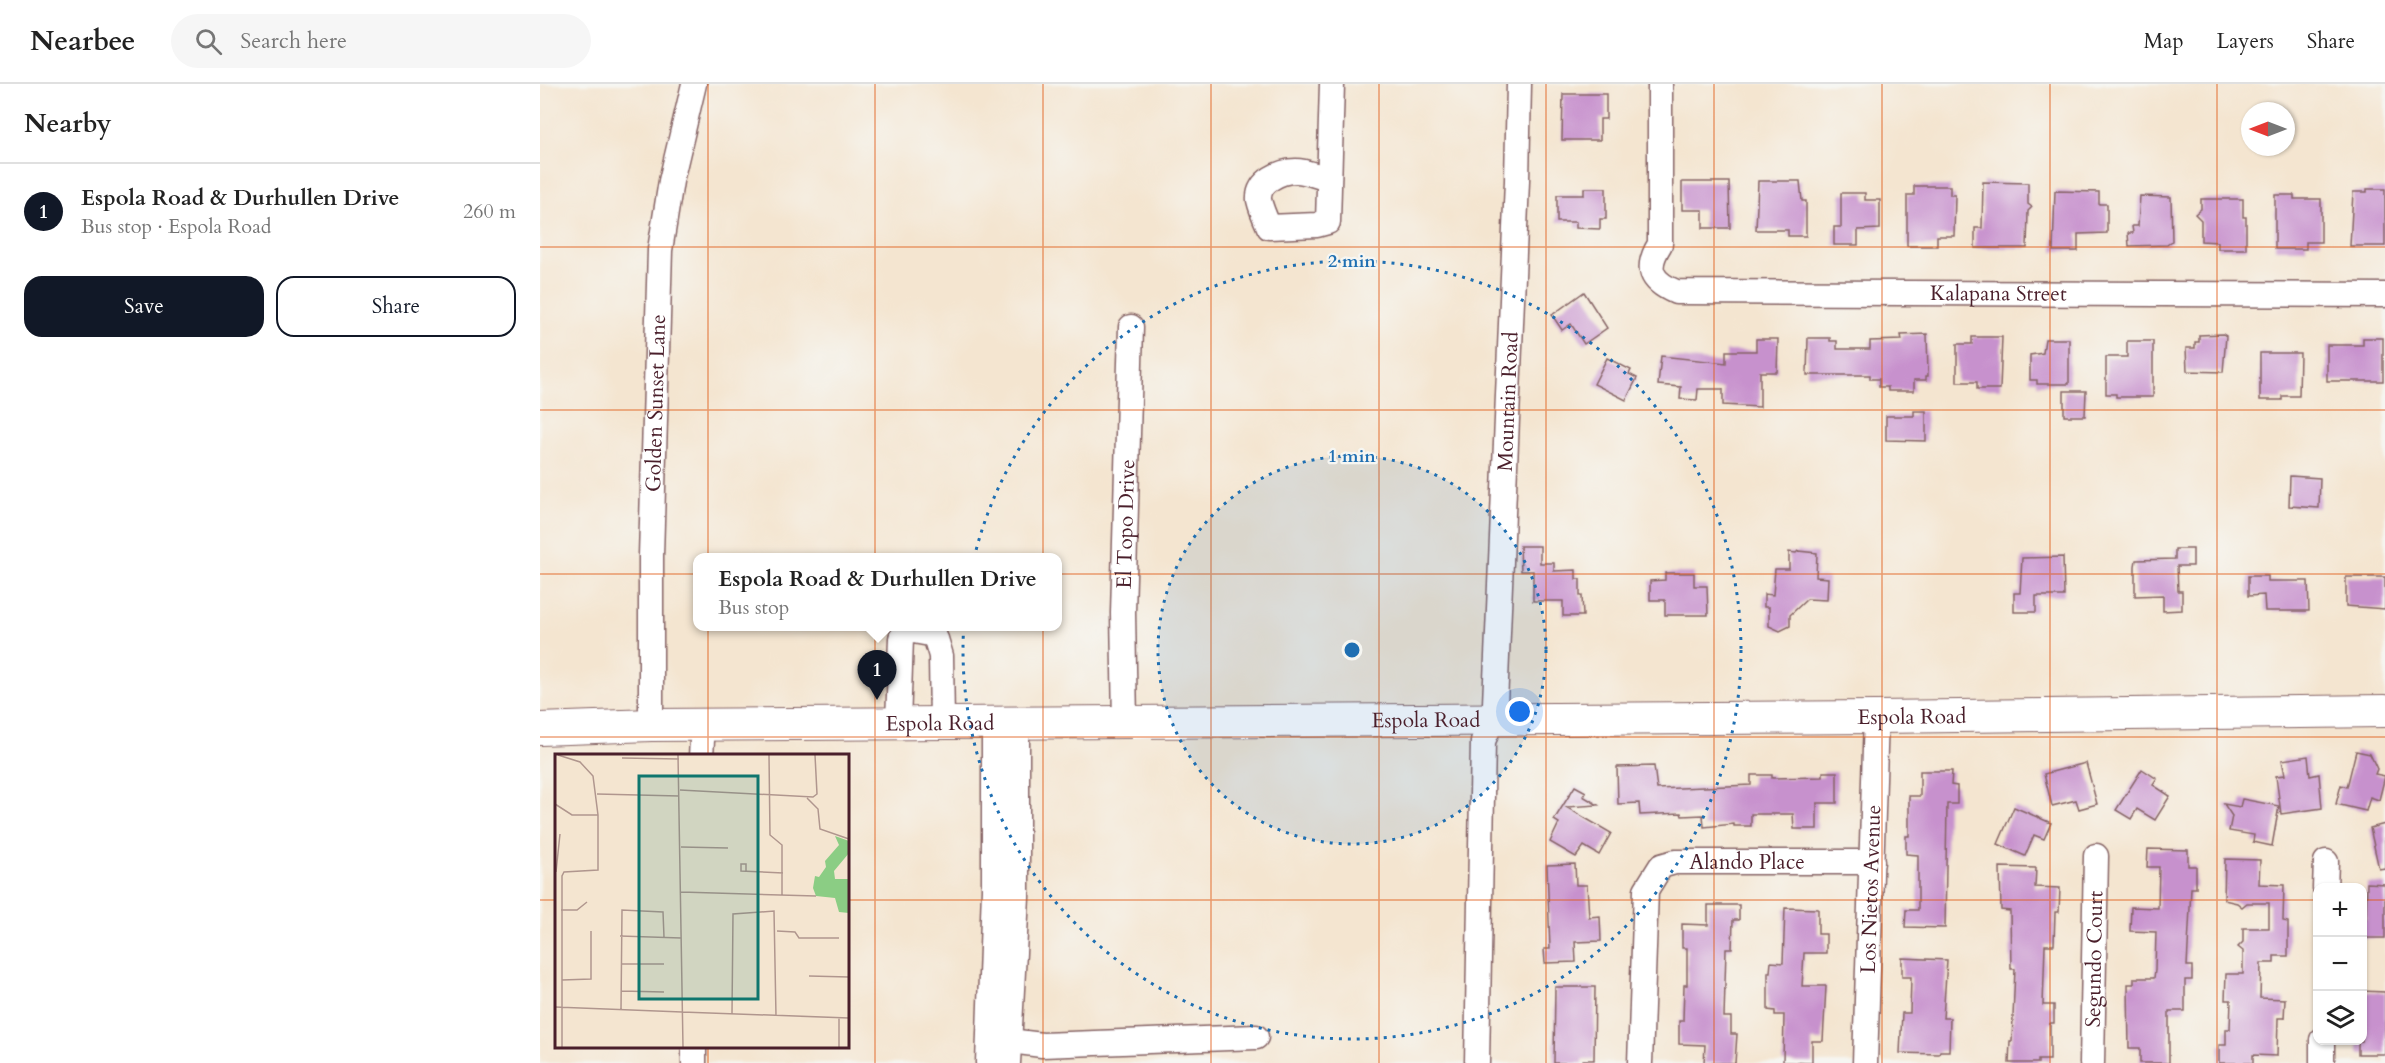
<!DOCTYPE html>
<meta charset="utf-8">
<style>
:root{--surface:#fff;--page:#f6f6f6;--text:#222;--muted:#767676;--line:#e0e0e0;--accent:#111827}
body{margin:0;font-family:Cardo,serif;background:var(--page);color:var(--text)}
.controls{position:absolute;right:18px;bottom:18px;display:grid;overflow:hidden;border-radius:12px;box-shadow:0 2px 4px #0004}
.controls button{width:54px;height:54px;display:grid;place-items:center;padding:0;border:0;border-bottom:2px solid var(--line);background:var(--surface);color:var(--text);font:30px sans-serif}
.compass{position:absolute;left:1701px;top:18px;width:54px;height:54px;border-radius:50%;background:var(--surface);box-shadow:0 2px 4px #0004;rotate:270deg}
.you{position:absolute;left:980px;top:628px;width:21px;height:21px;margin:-15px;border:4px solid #fff;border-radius:50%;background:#1a73e8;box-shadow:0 0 0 9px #1a73e833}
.badge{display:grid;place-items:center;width:39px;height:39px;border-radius:50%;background:var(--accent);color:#fff;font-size:20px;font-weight:700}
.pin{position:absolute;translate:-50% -50px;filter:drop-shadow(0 2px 3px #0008)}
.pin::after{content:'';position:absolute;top:32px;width:21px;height:18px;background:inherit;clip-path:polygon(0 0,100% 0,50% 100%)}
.popup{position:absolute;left:153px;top:469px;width:369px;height:78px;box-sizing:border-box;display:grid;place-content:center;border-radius:12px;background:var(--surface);filter:drop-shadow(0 2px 4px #0005);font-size:20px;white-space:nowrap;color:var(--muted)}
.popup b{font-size:22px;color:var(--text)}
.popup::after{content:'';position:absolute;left:50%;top:100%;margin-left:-12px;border:12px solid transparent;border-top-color:var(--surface)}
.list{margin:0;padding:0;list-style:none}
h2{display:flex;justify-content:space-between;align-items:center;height:78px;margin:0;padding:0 24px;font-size:26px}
h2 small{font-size:20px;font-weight:400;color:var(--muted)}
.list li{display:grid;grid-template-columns:39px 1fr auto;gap:18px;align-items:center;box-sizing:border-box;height:96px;padding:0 24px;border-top:2px solid var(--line)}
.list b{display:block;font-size:22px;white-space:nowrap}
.list p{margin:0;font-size:20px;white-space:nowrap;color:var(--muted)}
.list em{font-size:20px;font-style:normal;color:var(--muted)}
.actions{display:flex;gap:12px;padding:18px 24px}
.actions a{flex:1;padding:14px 0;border:2px solid var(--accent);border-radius:18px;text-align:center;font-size:21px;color:var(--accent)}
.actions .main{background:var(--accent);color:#fff}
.icon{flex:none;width:33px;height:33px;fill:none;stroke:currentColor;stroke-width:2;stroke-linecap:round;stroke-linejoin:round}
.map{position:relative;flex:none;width:1845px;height:979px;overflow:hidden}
header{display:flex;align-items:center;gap:36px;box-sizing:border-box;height:84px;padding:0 30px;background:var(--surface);border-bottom:2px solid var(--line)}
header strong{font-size:28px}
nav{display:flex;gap:33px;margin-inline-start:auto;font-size:21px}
.search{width:420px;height:54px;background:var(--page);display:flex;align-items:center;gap:15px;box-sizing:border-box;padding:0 21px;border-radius:33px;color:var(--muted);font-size:22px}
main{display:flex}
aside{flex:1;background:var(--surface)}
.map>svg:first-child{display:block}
.building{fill:#c791cd}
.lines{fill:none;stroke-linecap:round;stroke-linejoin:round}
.minor-casing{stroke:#866465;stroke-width:27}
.major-casing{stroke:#866465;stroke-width:34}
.minor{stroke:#fff;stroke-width:24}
.major{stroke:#fff;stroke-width:32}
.grid{fill:none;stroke:#e0560e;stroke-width:1.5;stroke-opacity:0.55}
.ring{fill:none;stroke:#1f6fb2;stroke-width:3;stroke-dasharray:3 6}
.labels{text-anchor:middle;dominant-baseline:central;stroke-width:4.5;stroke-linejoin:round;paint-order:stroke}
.street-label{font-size:21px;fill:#4a1f2b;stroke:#f6f6f2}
.inset-road{fill:none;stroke:#b0968e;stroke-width:1.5}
.view{fill:#0f766e;fill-opacity:0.15;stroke:#0f766e;stroke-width:3}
.inset-edge{fill:none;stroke:#4a1f2b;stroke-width:3}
.centre{fill:#1f6fb2;stroke:#f6f6f2;stroke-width:3}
.ring-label{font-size:18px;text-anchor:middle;font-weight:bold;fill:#1f6fb2;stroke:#f6f6f2;stroke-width:4.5;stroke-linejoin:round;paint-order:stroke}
</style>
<header>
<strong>Nearbee</strong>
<div class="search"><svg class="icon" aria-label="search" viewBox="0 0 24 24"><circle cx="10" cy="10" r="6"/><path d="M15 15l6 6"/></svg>Search here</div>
<nav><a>Map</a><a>Layers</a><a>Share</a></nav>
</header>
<main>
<aside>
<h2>Nearby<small></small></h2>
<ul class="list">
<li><span class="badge">1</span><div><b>Espola Road &amp; Durhullen Drive</b><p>Bus stop · Espola Road</p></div><em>260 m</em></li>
</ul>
<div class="actions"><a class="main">Save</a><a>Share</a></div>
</aside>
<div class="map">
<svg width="1845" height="979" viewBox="0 0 1845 979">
<rect width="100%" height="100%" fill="#f6f6f2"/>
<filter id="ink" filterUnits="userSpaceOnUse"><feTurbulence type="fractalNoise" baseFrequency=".0167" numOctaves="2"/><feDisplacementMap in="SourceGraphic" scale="12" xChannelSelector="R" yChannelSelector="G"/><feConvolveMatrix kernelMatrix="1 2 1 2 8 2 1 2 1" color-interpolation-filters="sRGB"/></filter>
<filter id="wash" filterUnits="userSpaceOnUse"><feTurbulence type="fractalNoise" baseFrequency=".008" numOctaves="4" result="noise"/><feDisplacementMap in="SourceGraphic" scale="24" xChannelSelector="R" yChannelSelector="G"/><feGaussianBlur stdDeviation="1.35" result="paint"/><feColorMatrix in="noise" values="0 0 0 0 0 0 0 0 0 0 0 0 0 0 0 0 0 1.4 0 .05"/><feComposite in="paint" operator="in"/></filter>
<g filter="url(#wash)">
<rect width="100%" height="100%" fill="#f4e5d0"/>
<g id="blocks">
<g class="building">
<path d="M1023 10H1066V35H1060V56H1022Z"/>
<path d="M1218 97H1260L1262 117H1266V152H1248V146H1216Z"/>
<path d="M1142 98H1189L1190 144H1163V126H1142Z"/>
<path d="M1443 98 1488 99V120L1492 123 1488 127 1487 164H1435V144H1442Z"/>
<path d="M1374 102H1410V111H1415L1414 152H1397V162H1367V111H1374Z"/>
<path d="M1044 104H1066V135H1060V145L1036 144V138H1017V111H1044Z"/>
<path d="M1827 105H1845V162H1810L1813 108H1827Z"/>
<path d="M1515 107 1559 108V120H1567V149L1538 150V167H1513Z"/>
<path d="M1301 109H1325V116H1340V145L1318 146V161H1294V143H1301Z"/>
<path d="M1735 111H1754V115H1781V158H1766V165H1735Z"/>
<path d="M1600 112 1631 113 1632 157 1627 161 1589 162 1588 149H1593L1592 142H1598Z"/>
<path d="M1661 115H1703V133H1706V165H1678V158L1661 157V136L1655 130 1661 125Z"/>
<path d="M1044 208 1067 244 1044 260 1031 240 1022 246 1012 231Z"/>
<path d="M1387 250 1388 292H1386V296H1374V307H1348V303H1339V295H1330V291H1267L1268 254H1290V257H1297V265H1330V257L1362 256 1361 251Z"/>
<path d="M1683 250 1686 252 1683 288 1647 287 1646 264H1655V258H1659V251Z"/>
<path d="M1432 253H1462L1460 305H1437V298H1417V260H1432Z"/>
<path d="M1823 254H1843V297H1787V261H1823Z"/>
<path d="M1216 255H1238L1237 288H1220V323L1183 321V305H1158L1157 316 1140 315 1141 303 1118 301 1121 272 1186 279V267H1216Z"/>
<path d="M1505 255H1529V300H1497V296H1490V271L1503 269Z"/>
<path d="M1587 257H1613V313H1576V310H1566V273H1587Z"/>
<path d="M1720 269H1760L1759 312H1742V316H1720Z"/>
<path d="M1067 274 1091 286 1089 290 1097 294 1086 316 1054 300Z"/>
<path d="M1524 307H1546L1545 332H1524Z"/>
<path d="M1374 327H1386V357L1346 356V332H1374Z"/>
<path d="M1750 392 1780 394 1779 424 1749 422Z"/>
<path d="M980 462H1000V479H1014V487L1036 486V495H1040V512H1042L1043 532H1023V517H993V487H981Z"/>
<path d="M1635 465H1653V482H1637L1638 507H1642V526L1623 527V511L1595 512V482L1596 476 1635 475Z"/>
<path d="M1258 467 1277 469 1276 493 1288 494 1287 516 1267 515 1250 531V542L1240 547 1229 542V523H1224V510L1233 511 1235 485H1249V468L1256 469Z"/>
<path d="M1523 473 1524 512H1496V528H1474V509H1480L1482 474Z"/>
<path d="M1125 489H1154V502H1167L1168 531H1125V516H1110V497L1125 496Z"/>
<path d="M1708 492H1728V497H1768L1769 527H1725L1724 511 1708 512Z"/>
<path d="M1806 493H1845V525L1806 522Z"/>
<path d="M1816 667 1830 670 1837 685 1835 690 1845 692 1839 716 1830 713 1826 727 1796 720 1801 701 1807 703Z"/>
<path d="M1768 672 1770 692 1779 690 1782 724 1741 730 1736 692 1745 691 1742 676Z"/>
<path d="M1546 679 1557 720 1539 725 1536 716 1512 722 1504 690Z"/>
<path d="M1114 682 1117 705 1211 701V691H1232V694L1283 693V688H1297V719H1277V745H1254L1253 730H1211V742H1194V740L1164 743 1163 731 1142 732 1141 729 1100 731 1099 719 1078 720 1077 683Z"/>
<path d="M1602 685 1617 695 1613 701 1630 712 1615 736 1597 725 1591 735 1576 726Z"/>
<path d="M1380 687H1412L1411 701 1417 702V720H1407L1405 844 1365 843 1366 826H1378V771L1366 770V752H1369V712H1380Z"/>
<path d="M1035 702 1046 708 1043 712 1058 721 1026 723 1071 749 1059 771 1044 762 1036 773 1010 758 1019 739 1014 736Z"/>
<path d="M1702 715 1739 722 1732 762 1713 758 1714 751 1689 747 1692 732 1684 720 1700 723Z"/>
<path d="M1474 723 1511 739 1504 755 1494 751 1485 772 1458 760Z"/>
<path d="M1845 740V784L1839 785 1830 744Z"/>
<path d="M1608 765 1648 766V782H1656V804H1651L1647 882H1652V896H1645V927H1629V979H1600V964H1589L1588 900H1594V894H1614L1615 886 1616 848 1590 847 1591 823 1618 824 1619 783H1607Z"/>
<path d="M1685 775 1720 776 1719 800 1744 801 1743 837 1748 838V872H1734V879H1721L1720 914 1745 915 1744 934H1738L1737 972 1713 971V979H1679V961H1686V945H1690L1691 916H1685L1686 890H1703V867L1698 863 1703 858V844H1729V819H1707L1702 823 1697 819 1684 816Z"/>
<path d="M1035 780 1036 801H1047L1049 833 1060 832 1061 857 1035 858 1036 878 1005 879 1004 865H1010L1007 781Z"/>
<path d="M1460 783 1496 784 1495 803 1520 804 1519 828H1515L1514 861H1505L1503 921H1514V939H1510V976H1498V979H1469L1470 957H1472L1475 885H1471L1470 827 1461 826Z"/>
<path d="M1827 799 1845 800V854H1822V834L1826 835Z"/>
<path d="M1168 821H1199V836H1193L1192 865H1186L1184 933H1191V950H1197L1195 979H1164L1165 961 1139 960V937H1143L1144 901H1147V864H1142V840L1168 841Z"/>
<path d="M1245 824 1278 825V850H1286V869H1264L1262 902H1286L1283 957H1272V979L1243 978 1244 931H1235V927L1228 926V888H1230L1231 878 1243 879Z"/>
<path d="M1362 874 1407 876 1403 934H1410L1409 967H1400L1399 970 1360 969 1362 929H1370L1371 893H1362Z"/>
<path d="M1015 903H1055L1054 976H1043V979H1014Z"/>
<path d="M1822 907 1845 908V970H1818V957H1822Z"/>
</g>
</g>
</g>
<g filter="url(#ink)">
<use href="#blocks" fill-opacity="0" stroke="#866465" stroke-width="1.5"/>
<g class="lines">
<g class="minor-casing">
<g id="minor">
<path id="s1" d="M1120 0V160C1105 184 1110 197 1136 208L1845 211"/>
<path d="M789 95C779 93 767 87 756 87 741 87 717 97 719 116 721 125 725 134 729 143L777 141 788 138 792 0"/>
<path id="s2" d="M585 638 583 529 591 243"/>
<path d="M358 639 361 554 368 546 390 550 396 555 401 572 402 639"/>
<path id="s3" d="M111 641V472L120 166 131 97 154 0"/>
<path d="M161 672 163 641"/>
<path d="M1785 804 1786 778"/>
<path d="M469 957 502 961 716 953"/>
<path d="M154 979V962"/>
<path d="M448 979 454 805V638"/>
<path d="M468 979 477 813V638"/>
<path id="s4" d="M937 979 943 657 953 634 955 620 977 97 979 0"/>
<path id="s5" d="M1100 979 1106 806 1121 782 1135 778H1332"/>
<path id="s6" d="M1325 979 1336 633"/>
<path id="s7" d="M1552 979 1556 772"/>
<path d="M1782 979V956"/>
</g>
</g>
<g class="major-casing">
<g id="major">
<path id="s8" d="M0 645 111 641 1336 633 1845 627"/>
</g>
</g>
<use href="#minor" class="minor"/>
<use href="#major" class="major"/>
</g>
</g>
<path class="grid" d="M168 0V672M335 0V979M503 0V979M671 0V979M839 0V979M1006 0V979M1174 0V979M1342 0V979M1510 0V979M1677 0V979M0 163H1845M0 326H1845M0 490H1845M0 653H1845M0 816H16M308 816H1778M1822 816H1845M168 962V979"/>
<circle cx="812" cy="566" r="194" fill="#1f6fb2" fill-opacity=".12"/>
<g class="ring">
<circle cx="812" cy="566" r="194"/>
<circle cx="812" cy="566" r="389"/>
</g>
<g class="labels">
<g class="street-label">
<text stroke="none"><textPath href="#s1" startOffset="544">Kalapana Street</textPath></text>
<text stroke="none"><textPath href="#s4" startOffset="664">Mountain Road</textPath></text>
<text stroke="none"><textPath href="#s3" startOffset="322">Golden Sunset Lane</textPath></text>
<text stroke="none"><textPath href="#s2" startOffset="198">El Topo Drive</textPath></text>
<text stroke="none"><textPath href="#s8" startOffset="1372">Espola Road</textPath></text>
<text stroke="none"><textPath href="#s8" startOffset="886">Espola Road</textPath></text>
<text stroke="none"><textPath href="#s8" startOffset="400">Espola Road</textPath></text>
<text stroke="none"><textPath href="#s5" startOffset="288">Alando Place</textPath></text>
<text stroke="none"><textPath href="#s6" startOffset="174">Los Nietos Avenue</textPath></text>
<text stroke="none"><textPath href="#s7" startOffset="104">Segundo Court</textPath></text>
</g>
</g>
<g transform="translate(15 670)">
<rect width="294" height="294" fill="#f4e5d0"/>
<path d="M280 82 294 87V99L279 117 280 125H294V159L284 158 280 144 261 142 258 134 260 122 264 123 271 113 270 107 284 91Z" fill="#8bcd84"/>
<path class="inset-road" d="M3 1 25 8 38 22 43 61V116L9 118 7 122V293M123 1 128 293M214 1 215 81 227 91V141M67 4 124 5M125 36 258 43 262 40 260 1M42 40 124 42M252 44 263 55 265 75 294 85M0 50 17 61H43M126 93 173 94M1 118 5 80M191 118V110H186V117L228 119M126 138 261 142M6 156H22L32 148M222 177 240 178 244 184H284M65 182 126 184M66 210H109M254 222 294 223M7 226 36 225V177M66 237 109 238M0 253 127 258M66 256 67 156 108 158 109 183M127 258 294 264M177 260 178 160 219 157 221 262M284 264V293"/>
<path class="view" d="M84 22H203V245H84Z"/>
<rect width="294" height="294" class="inset-edge"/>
</g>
<circle cx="812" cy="566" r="9" class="centre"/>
<g class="ring-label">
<text x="812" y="183">2 min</text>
<text x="812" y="378">1 min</text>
</g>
</svg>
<div class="controls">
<button>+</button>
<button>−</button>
<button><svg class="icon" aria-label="layers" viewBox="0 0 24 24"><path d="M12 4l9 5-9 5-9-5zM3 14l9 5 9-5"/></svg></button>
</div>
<svg class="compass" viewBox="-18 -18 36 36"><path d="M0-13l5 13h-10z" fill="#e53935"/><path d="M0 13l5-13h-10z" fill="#767676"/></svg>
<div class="you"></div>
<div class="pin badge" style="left:337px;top:616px">1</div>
<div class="popup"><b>Espola Road &amp; Durhullen Drive</b>Bus stop</div>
</div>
</main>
